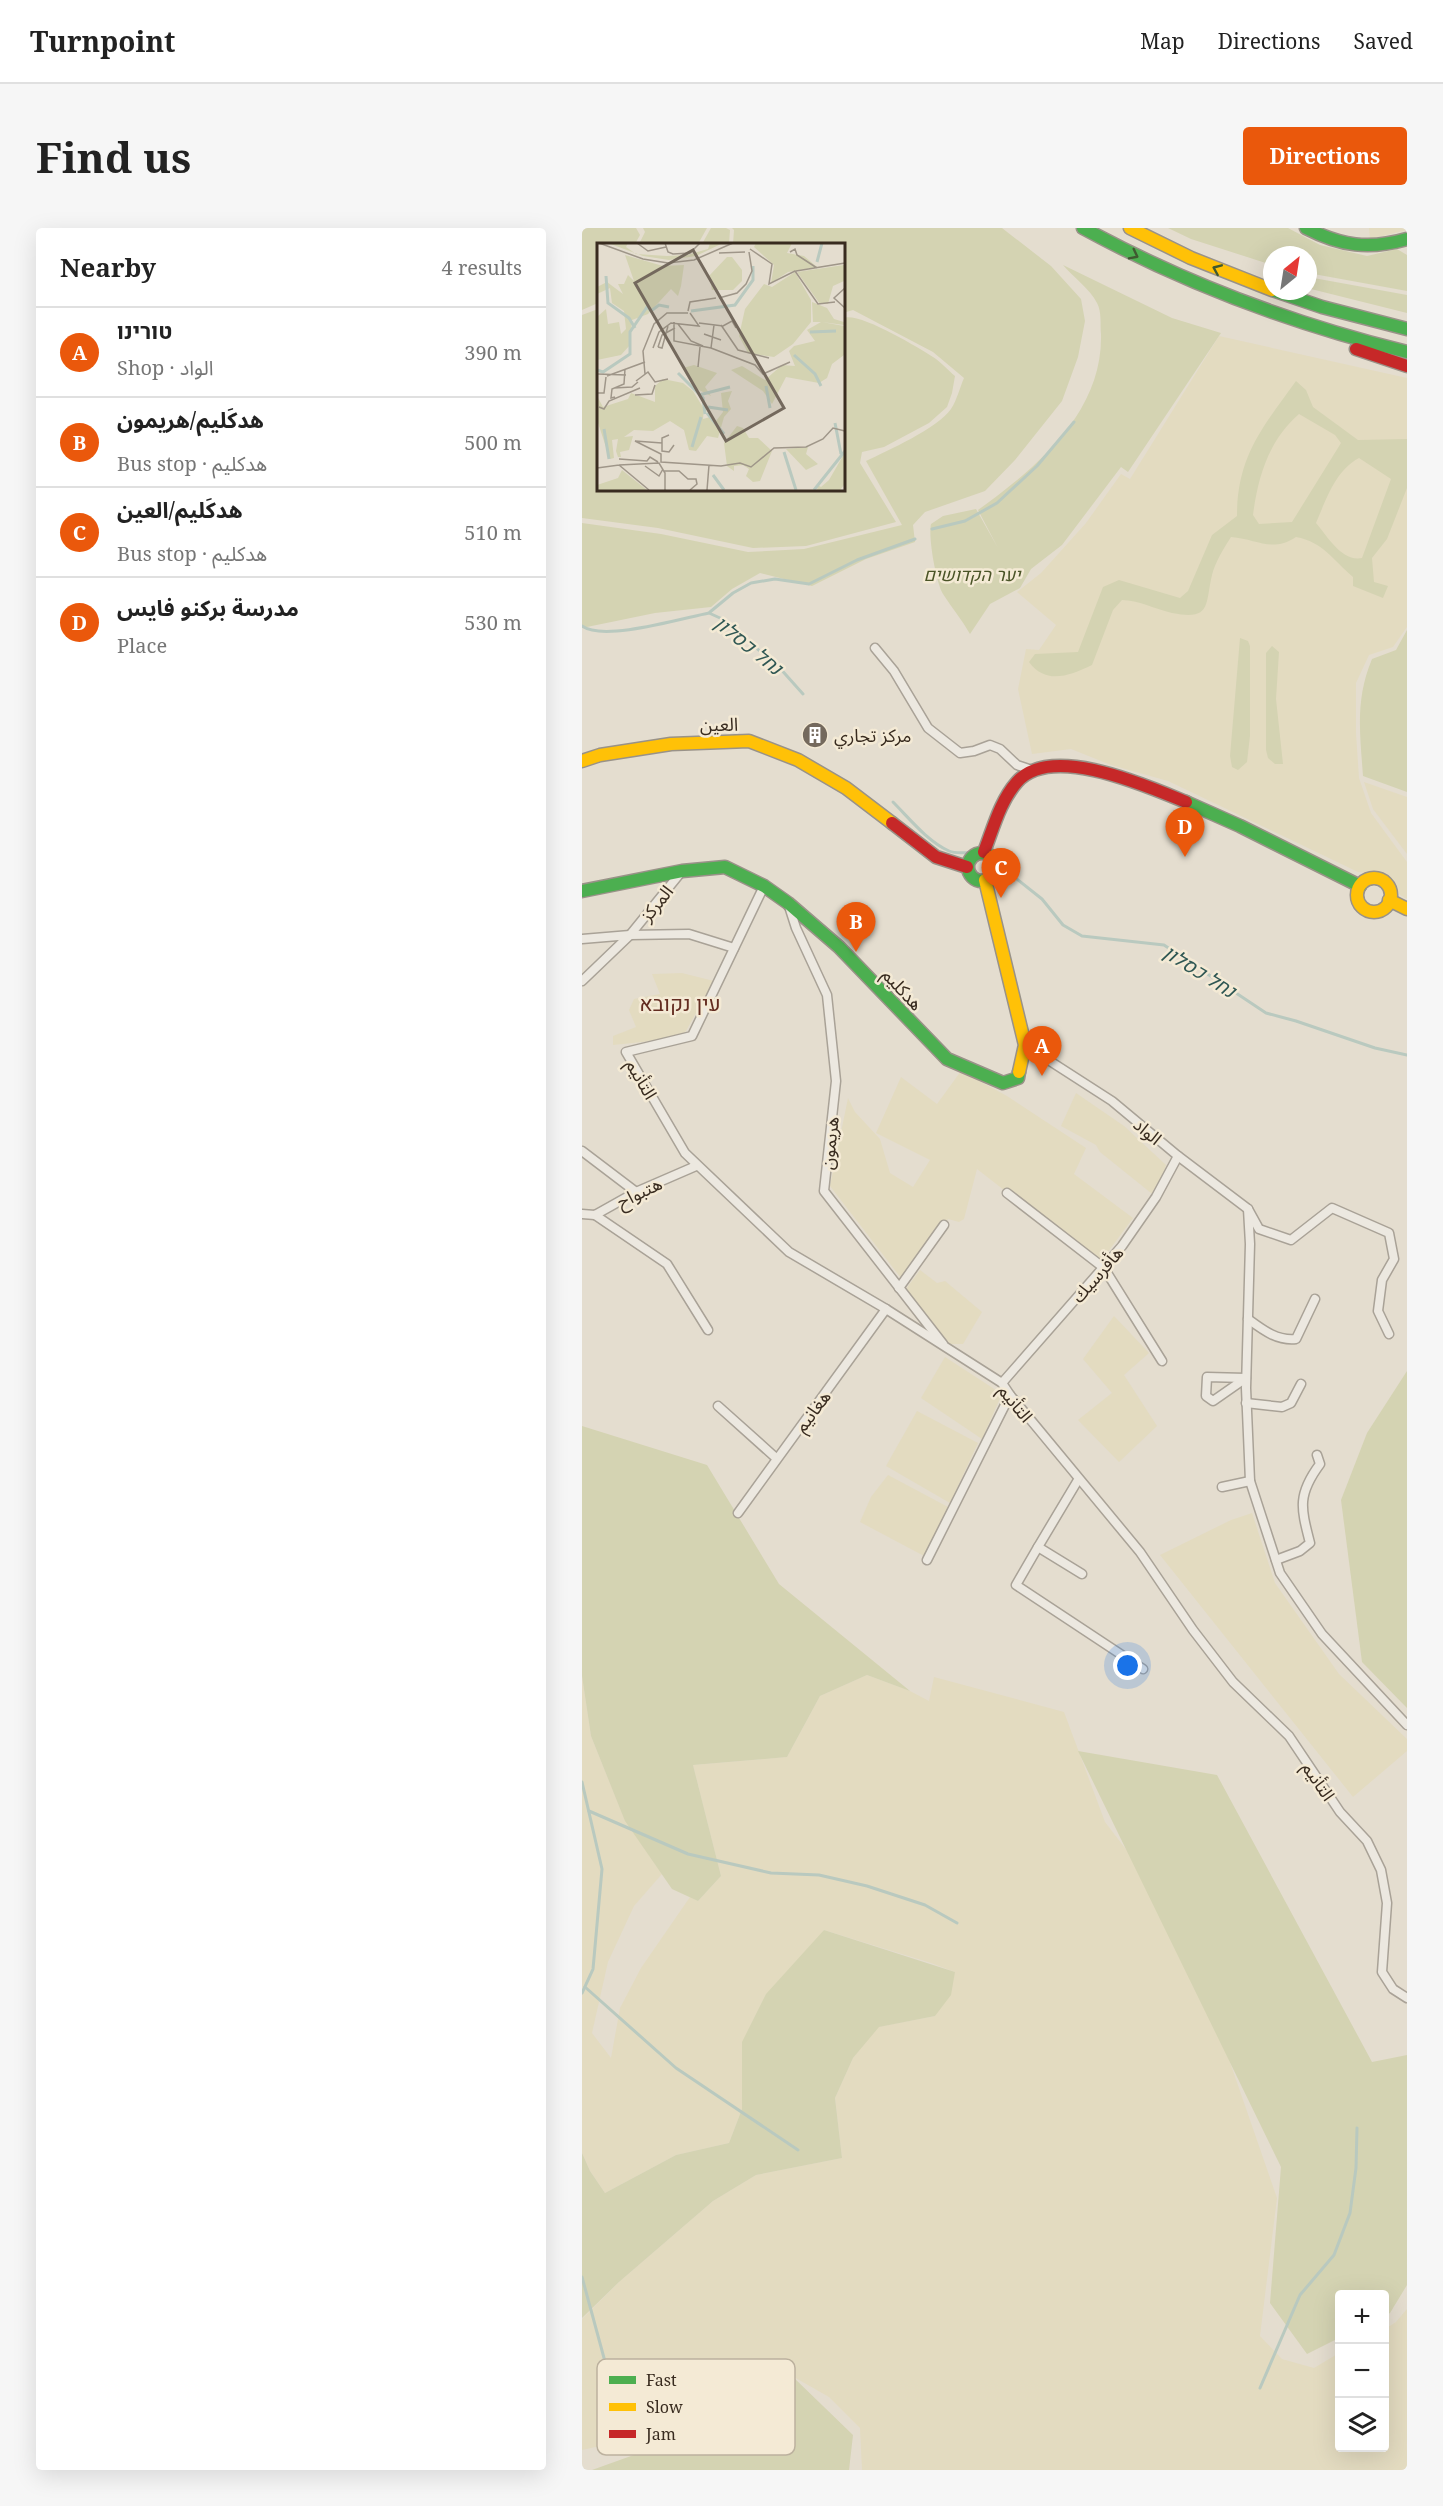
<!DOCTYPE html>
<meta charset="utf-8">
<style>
:root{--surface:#fff;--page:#f6f6f6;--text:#222;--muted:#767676;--line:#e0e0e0;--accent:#ea580c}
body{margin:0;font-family:"Noto Serif","Noto Sans Arabic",Heebo,serif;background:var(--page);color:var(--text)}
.controls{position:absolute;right:18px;bottom:18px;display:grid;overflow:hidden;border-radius:6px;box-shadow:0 6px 24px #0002}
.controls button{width:54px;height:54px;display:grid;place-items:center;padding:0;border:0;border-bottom:2px solid var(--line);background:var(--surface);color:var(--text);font:30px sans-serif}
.compass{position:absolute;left:681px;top:18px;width:54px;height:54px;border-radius:50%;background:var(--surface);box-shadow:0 6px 24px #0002;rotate:30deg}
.you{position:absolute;left:546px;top:1438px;width:21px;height:21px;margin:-15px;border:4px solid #fff;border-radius:50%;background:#1a73e8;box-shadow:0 0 0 9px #1a73e833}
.badge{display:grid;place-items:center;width:39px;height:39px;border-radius:50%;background:var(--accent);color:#fff;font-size:20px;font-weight:700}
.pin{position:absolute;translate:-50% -50px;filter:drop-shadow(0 2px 3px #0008)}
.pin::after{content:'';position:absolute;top:32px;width:21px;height:18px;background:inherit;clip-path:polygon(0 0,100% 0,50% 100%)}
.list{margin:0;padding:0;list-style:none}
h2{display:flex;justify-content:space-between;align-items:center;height:78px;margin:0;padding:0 24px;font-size:26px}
h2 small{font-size:20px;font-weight:400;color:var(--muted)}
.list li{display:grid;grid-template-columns:39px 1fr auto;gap:18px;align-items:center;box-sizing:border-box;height:90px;padding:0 24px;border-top:2px solid var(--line)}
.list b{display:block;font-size:22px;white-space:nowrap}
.list p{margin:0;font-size:20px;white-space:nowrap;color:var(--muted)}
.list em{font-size:20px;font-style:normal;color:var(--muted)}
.icon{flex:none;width:33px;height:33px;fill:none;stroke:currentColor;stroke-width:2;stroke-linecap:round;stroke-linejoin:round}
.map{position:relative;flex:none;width:825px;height:2242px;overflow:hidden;border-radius:6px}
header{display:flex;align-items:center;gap:36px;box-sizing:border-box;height:84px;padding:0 30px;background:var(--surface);border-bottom:2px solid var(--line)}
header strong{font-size:28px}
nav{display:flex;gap:33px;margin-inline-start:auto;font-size:21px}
.intro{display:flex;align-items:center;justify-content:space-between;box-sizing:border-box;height:144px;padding:0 36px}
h1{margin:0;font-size:42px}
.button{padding:15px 27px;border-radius:6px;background:var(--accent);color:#fff;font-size:21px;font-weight:700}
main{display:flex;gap:36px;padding:0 36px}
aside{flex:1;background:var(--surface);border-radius:6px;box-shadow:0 6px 24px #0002}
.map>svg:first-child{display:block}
.farmland{fill:#e3dbc0}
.green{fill:#d4d3b2;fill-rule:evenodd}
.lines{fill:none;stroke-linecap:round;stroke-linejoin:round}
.stream{stroke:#b9c9bf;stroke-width:3}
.street-casing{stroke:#a9a297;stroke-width:11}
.fast-casing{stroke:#999288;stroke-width:15}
.slow-casing{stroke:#999288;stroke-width:15}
.jam-casing{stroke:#999288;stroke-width:15}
.street{stroke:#ece8e0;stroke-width:8}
.fast{stroke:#4caf50;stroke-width:12}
.slow{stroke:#ffc107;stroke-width:12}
.jam{stroke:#c62828;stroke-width:12}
.oneway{stroke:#3f5930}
.labels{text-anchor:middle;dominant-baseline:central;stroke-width:5;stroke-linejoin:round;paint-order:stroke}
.park-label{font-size:18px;font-style:italic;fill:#4a5427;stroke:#f4ead5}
.street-label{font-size:18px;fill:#382b1f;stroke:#f4ead5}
.poi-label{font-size:18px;fill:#382b1f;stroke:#f4ead5;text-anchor:start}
.water-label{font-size:20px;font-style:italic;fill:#2f5753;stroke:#f4ead5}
.quarter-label{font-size:21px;fill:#632c20;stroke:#f4ead5}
.inset-river{fill:none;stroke:#b9c9bf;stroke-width:3}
.inset-road{fill:none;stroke:#9f9689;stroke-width:1.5}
.view{fill:#74695d;fill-opacity:0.15;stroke:#74695d;stroke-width:3}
.inset-edge{fill:none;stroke:#382b1f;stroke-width:3}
.key{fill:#f4ead5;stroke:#bcb19e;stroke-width:1.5}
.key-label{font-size:16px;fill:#382b1f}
</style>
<header>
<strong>Turnpoint</strong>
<nav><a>Map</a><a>Directions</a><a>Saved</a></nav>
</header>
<div class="intro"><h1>Find us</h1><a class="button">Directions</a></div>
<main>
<aside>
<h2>Nearby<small>4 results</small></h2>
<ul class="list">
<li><span class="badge">A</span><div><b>טורינו</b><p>Shop · الواد</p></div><em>390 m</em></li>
<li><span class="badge">B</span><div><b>هدكَليم/هريمون</b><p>Bus stop · هدكليم</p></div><em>500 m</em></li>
<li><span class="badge">C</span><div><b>هدكَليم/العين</b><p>Bus stop · هدكليم</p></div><em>510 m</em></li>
<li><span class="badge">D</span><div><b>مدرسة بركنو فايس</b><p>Place</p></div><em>530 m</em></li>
</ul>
</aside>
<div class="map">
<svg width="825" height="2242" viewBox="0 0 825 2242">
<rect width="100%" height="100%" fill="#e4ddcf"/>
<g class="farmland">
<path d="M787 0H825V2L788 11Z"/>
<path d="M637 108 825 150V399L811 419 787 427 774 455V505L777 550 789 585 825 634V671L818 667 809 653 794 645 776 644 586 553 529 537 489 521 450 526 436 461 444 421 457 422 474 397 435 364 459 345 504 295 539 246 548 251Z"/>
<path d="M782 554 825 569V626L791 581Z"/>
<path d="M100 745 132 753 100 810 31 817V808L54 799 47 782 52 771 78 766 70 746Z"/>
<path d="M379 843 425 868 504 920 492 946 551 990 517 1036 395 941 382 991 377 994 366 991 319 1050 248 958 266 870 273 884 298 911 308 945 331 959 348 932 294 905 319 849 355 876Z"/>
<path d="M494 865 542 898 584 937 574 969 518 924 514 917 479 898Z"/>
<path d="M338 1042 355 1055 363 1053 400 1084 381 1116H361L321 1065Z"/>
<path d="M532 1088 567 1125 542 1147 575 1198 537 1234 496 1192 530 1165 501 1131Z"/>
<path d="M363 1129 420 1166 400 1211 339 1170Z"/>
<path d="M335 1183 396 1215 368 1275 304 1238Z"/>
<path d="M306 1247 366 1279 342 1328 278 1294 289 1269Z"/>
<path d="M670 1285 693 1355 757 1446 825 1511V1523L771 1569 578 1327 649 1292Z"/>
<path d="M285 1447 328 1463 347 1473 352 1449 482 1484 523 1594 559 1641 633 1791 695 1970 678 2108 700 2131 732 2140 757 2125 758 2220H802L803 2101 814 2094 825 2081V2242H280L278 2200 247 2169 189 2136 77 2205 0 2222V2091L37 2054 131 1973 174 1947 260 1930 253 1870 271 1830 296 1799 353 1788 373 1744 349 1735 242 1702 161 1814 160 1881 147 1915 94 1927 23 1965 8 1943 0 1925V1448L9 1508 43 1592 80 1646 52 1678 26 1734 10 1805 29 1830 38 1780 59 1740 108 1669 116 1673 139 1648 111 1537 205 1529 238 1468Z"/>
</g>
<g class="green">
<path d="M0 0H54L58 7 53 16H16V75L0 82Z"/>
<path d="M61 0H125L116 16H57L63 4Z"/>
<path d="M129 0H144L148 2 147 16H120Z"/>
<path d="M150 0H420L469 38 499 71 503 93 496 129 480 173 433 232 403 263 343 284 331 297 333 314 284 331 230 358 178 345 150 361 129 379 73 385 0 400V295L79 306 166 324 222 321 320 297 284 233C305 223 356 200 369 181 375 172 378 159 382 150L351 124 271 82 261 85V16H151L152 2Z"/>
<path d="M586 0H706L738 17 785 28 815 21 825 27V63L726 45V27H690V37L609 11Z"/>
<path d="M481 37 590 90 639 105 546 244 539 239 480 317 449 341 438 360 408 376 388 406C380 392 370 380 361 366 354 354 346 309 349 296L361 288 394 281 416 320 396 282C454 240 521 185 519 106 518 97 520 84 515 75 508 61 491 49 481 37Z"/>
<path d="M726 49 825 67V85L729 61 726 60Z"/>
<path d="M16 81V261H261V90C278 84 335 119 351 129 359 134 366 142 373 148L370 165 365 179 347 195 302 219 280 224 278 235 314 294 224 318 171 320 76 300 0 290V87Z"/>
<path d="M714 153 724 162 731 179 776 212 825 211V260L805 311 790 330 792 354 806 358 801 370 771 358V349C751 332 741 314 714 309 690 325 675 311 649 309 642 320 633 334 630 347 623 376 630 393 590 385 573 381 556 372 540 372L531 382 510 437C487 448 464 457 447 434L453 426 496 424 521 359 537 352 598 370 606 363 630 307 655 288C655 228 681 199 714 153ZM717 186 753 207 759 215 710 294 677 296 671 287C676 248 687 212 717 186ZM777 230 809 251 780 330C760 334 746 309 734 295 744 272 753 243 777 230Z"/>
<path d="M825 402V564L781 548C778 505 773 472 790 431L814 422Z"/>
<path d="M658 410 666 413 668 418V508L665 534 656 542 650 539 648 528Z"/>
<path d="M690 418 697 424 694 471 701 536H693L686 530 684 522V425Z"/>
<path d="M825 1143V1480L780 1434 759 1272 785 1205Z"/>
<path d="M0 1198 125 1237 197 1356 328 1463 285 1447 238 1468 205 1529 111 1537 139 1648 116 1673 90 1661 43 1593 9 1508 0 1448Z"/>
<path d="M496 1523 635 1547 790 1834 825 1827V2057L808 2085 803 2088 802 2066H758L757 2110 725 2126 688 2075 699 1939Z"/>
<path d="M242 1702 373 1744 369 1767 353 1788 297 1799 271 1830 253 1870 260 1930 174 1947 131 1973 37 2054 0 2090V1925L8 1943 23 1965 94 1927 147 1915 160 1881V1814L184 1766Z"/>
<path d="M210 2148 271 2207 267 2242H10L113 2205 157 2182Z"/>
</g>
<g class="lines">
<g class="stream">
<path d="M350 301 383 293 415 275 455 238 492 194"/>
<path d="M128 384 151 365 169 355 193 351 227 356 275 332 333 311"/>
<path d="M0 398C21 414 101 390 127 385L138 390 196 438 221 466"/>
<path d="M311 574C327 590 345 613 367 623 374 626 383 625 391 624"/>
<path d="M426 644 460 671 481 697 500 708 582 717 684 785 714 793 793 820 825 827"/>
<path d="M0 1554 20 1641 11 1741 0 1765"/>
<path d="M7 1583 106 1626 189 1645 237 1647 285 1658 343 1677 375 1695"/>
<path d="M3 1759 94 1840 216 1922"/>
<path d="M0 2049 28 2152"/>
<path d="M678 2160 718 2067 752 2027 768 1985 774 1940 775 1900"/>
</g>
<g class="street-casing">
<g id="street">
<path d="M293 420 312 443 346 500 378 525 392 523 408 517 418 521 435 537 450 542"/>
<path d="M182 658 110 808 44 824 103 925 207 1024 304 1081 420 1155 428 1167 558 1324 611 1402 651 1454 707 1508 758 1584 785 1613 799 1642 805 1675 800 1744 811 1761 825 1770"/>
<path d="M206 675 214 700 245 767 254 853 242 963 361 1116"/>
<path d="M0 711 48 707 107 706 152 720"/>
<path d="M0 753 48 707 100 643"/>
<path d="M443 817 530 873 596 928 666 981 677 1001 709 1012 750 980 807 1005 812 1031 800 1052 796 1083 807 1106"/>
<path d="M0 923 54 964"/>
<path d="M425 965 522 1040 580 1133"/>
<path d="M666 981 668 1016 664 1160 668 1253 698 1345 740 1406 825 1497"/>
<path d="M0 986 13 987 54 964 114 938"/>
<path d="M13 987 85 1036 126 1102"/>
<path d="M317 1060 362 997"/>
<path d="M666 1091C681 1102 695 1113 714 1111L733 1071"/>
<path d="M625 1149 664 1150 631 1173 624 1168Z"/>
<path d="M420 1155 540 1018 574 969 596 928"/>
<path d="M664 1175 700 1179 709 1175 719 1156"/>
<path d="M136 1178 194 1230"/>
<path d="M496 1252 456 1319 500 1346"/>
<path d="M640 1259 668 1253"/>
<path d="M156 1285 304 1081"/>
<path d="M456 1319 434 1357 561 1441"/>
<path d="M345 1332 428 1167"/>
<path d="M694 1332 718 1323 728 1315C719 1280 715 1267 738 1236L735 1227"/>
</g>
</g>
<g class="fast-casing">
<g id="fast">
<path d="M501 0C604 56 711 96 825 124"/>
<path d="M724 0C759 18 787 22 825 11"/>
<path d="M693 63 740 79 825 101"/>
<path d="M604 574 658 598 778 658"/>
<circle cx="400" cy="639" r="14"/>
<path d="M0 663 100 643 143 639 182 658 206 675 257 719 365 831 421 855 436 850 437 844"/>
</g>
</g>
<g class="slow-casing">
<g id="slow">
<path d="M548 0 609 30 690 62"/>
<path d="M0 533 18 527 89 516 167 513 216 532 264 560 310 595"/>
<circle cx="792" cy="667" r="17"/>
<path d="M403 652 443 817 437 844"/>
<path d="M807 672 825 681"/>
</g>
</g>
<g class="jam-casing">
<g id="jam">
<path d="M774 121 825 138"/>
<path d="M310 595 354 629 385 639"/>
<path d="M402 624C411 601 418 573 435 554 469 515 565 558 604 574"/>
</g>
</g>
<use href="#street" class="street"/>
<use href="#fast" class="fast"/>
<use href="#slow" class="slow"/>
<use href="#jam" class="jam"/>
</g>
<defs><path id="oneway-chevron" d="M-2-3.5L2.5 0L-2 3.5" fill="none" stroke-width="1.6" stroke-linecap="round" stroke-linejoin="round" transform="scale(1.5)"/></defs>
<g class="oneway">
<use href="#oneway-chevron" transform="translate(552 27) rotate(27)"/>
<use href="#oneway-chevron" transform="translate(635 41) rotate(-157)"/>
</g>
<defs>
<g id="building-disc" transform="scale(1.35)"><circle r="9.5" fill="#74695d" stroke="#f4ead5"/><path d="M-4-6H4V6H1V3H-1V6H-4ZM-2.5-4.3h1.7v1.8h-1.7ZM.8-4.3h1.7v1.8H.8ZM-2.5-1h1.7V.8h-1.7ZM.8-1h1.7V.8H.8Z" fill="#fff"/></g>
</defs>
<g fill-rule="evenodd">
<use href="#building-disc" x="233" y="507"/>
</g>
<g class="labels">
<g class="park-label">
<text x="390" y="346">יער הקדושים</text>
</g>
<g class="street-label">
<text transform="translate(137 496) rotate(-1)">العين</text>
<text transform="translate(74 675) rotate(-51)">المركز</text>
<text transform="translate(321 761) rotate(47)">هدكليم</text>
<text transform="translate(60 851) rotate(60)">التأنيم</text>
<text transform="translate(566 903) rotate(40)">الواد</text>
<text transform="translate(247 915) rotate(-84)">هريمون</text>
<text transform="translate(57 964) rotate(-26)">هتبواح</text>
<text transform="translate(515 1046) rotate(-49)">هأفرسيك</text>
<text transform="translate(434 1175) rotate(51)">التأنيم</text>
<text transform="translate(230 1183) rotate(-53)">هغانيم</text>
<text transform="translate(737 1553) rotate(56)">التأنيم</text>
</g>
<g class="poi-label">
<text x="252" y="507">مركز تجاري</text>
</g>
<g class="water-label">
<text transform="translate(167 417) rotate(39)">נחל כסלון</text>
<text transform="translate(618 743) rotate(32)">נחל כסלון</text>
</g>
<g class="quarter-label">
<text x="98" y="775">עין נקובא</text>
</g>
</g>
<g transform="translate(15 15)">
<rect width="248" height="248" fill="#e4ddcf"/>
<path d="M11 0H31L29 4 39 11 70 13 90 12 111 6 113 0H126L99 13 72 17 46 13ZM159 0H195L190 10 207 13 220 24 191 29 174 40 177 22 157 4ZM28 12 66 23 87 22 84 43 81 53 74 46 51 71 35 77 33 102 24 112 0 117V74L9 66 11 81 22 79 24 91 29 86 27 68 15 60 13 45 0 51V44L10 39 26 51 21 41H27L31 32 37 38ZM130 14H135L145 27V38L136 47H115L112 33ZM247 22V38L236 43 231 61H223L200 29ZM198 29 214 57V79L196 101 177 114 151 110 142 93 148 66 167 41 175 44ZM215 59 230 65 237 76 247 79V82L225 79 247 83V112L235 121 230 135 222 140 189 134 175 161 166 148 134 127 145 123 168 137 185 122 198 123 192 108 197 103 218 98 210 87 224 79H216ZM97 122 120 130 108 144 114 153 100 146 89 132 86 125ZM66 136 86 140 96 148 107 166 106 176 113 174 119 178 126 169 124 150 135 148 131 158 134 166 127 174 121 195 110 193 99 208 92 207 87 187 73 178 56 188 37 187 27 194 36 193 32 207 23 209 24 214H21L19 208 21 196 15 197 17 215 13 216 0 177V153L6 164 31 156 34 150 58 159V143ZM140 183 146 185 152 195H161L175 208 163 238 156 239 149 233 152 226 146 222 137 223V228L130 223 127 200ZM211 204 209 211 221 221 209 227 189 206ZM247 211V242L243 247H220L221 242 224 244 232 237ZM25 227 50 247H0V242L21 235Z" fill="#d4d3b2"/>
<path class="inset-river" d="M220 19 225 0M9 33 11 60 32 75 38 85M94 68 138 62 156 37V23M213 89 239 88M197 112 218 131 224 143M0 127 6 129 33 111V89L50 64 54 68 62 62 72 64M81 130 106 155 108 171M169 143 173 165M102 152 133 144M111 164 131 167M110 170 127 191M238 180 244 211M7 186 12 216M95 204 104 174M187 209 199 247M116 232 127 247M217 247 248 208"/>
<path class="inset-road" d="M2 0 46 16 71 20 97 17 136 0M40 0 51 8 69 4M68 0 71 9 76 11 93 10 103 0M153 6 175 21 172 41 198 28 221 61 238 59M193 9 198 6 200 12 220 25M122 10 148 9M199 28 248 20M248 45 237 55 248 65M122 55 140 50 149 41 155 28 152 9M91 68 93 59 119 55M77 79V98L114 105 158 122 166 131 193 119M102 80 126 83 135 78 139 85M81 81 94 98 106 103M124 82 141 107 172 115M107 91 124 97M61 104 65 105 71 83M61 104 65 92 78 85M56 105 62 89 74 80 102 83 93 70M114 105 117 82M101 124 103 104M0 131 29 132M48 131 46 108 57 81 70 70H91M10 133 48 119M39 138 51 129 58 139 71 136M17 145 35 144 41 139M1 150H7L9 134M38 152 55 151 58 142M18 154 14 155 15 146 27 141 28 126M2 164 7 166 12 158 43 145M72 192 65 195V208L72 209 77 202M65 200 38 198 64 211V219L124 223 143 220 154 224 177 205 209 204 226 196 236 185 248 188M22 216 50 218 53 214 61 219M22 222 62 220 68 230V247M48 223 62 233 66 226M0 225 22 222 52 247M67 228H82L91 236H99L100 241 93 247M110 247 112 222"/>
<path class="view" d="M96 7 187 165 129 198 38 40Z"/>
<rect width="248" height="248" class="inset-edge"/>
</g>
<rect x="15" y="2131" width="198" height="96" rx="9" class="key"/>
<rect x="27" y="2148" width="27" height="8" fill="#4caf50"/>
<rect x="27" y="2175" width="27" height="8" fill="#ffc107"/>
<rect x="27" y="2202" width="27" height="8" fill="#c62828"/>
<g class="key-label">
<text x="64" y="2158">Fast</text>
<text x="64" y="2185">Slow</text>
<text x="64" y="2212">Jam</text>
</g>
</svg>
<div class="controls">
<button>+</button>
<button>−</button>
<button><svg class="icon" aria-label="layers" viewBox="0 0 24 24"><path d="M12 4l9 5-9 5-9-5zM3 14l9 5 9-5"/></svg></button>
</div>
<svg class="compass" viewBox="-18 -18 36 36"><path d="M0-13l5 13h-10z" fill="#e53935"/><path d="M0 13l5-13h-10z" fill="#767676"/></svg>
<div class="you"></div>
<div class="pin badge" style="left:460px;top:848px">A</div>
<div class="pin badge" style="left:274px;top:724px">B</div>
<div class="pin badge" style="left:419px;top:670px">C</div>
<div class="pin badge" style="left:603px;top:629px">D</div>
</div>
</main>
